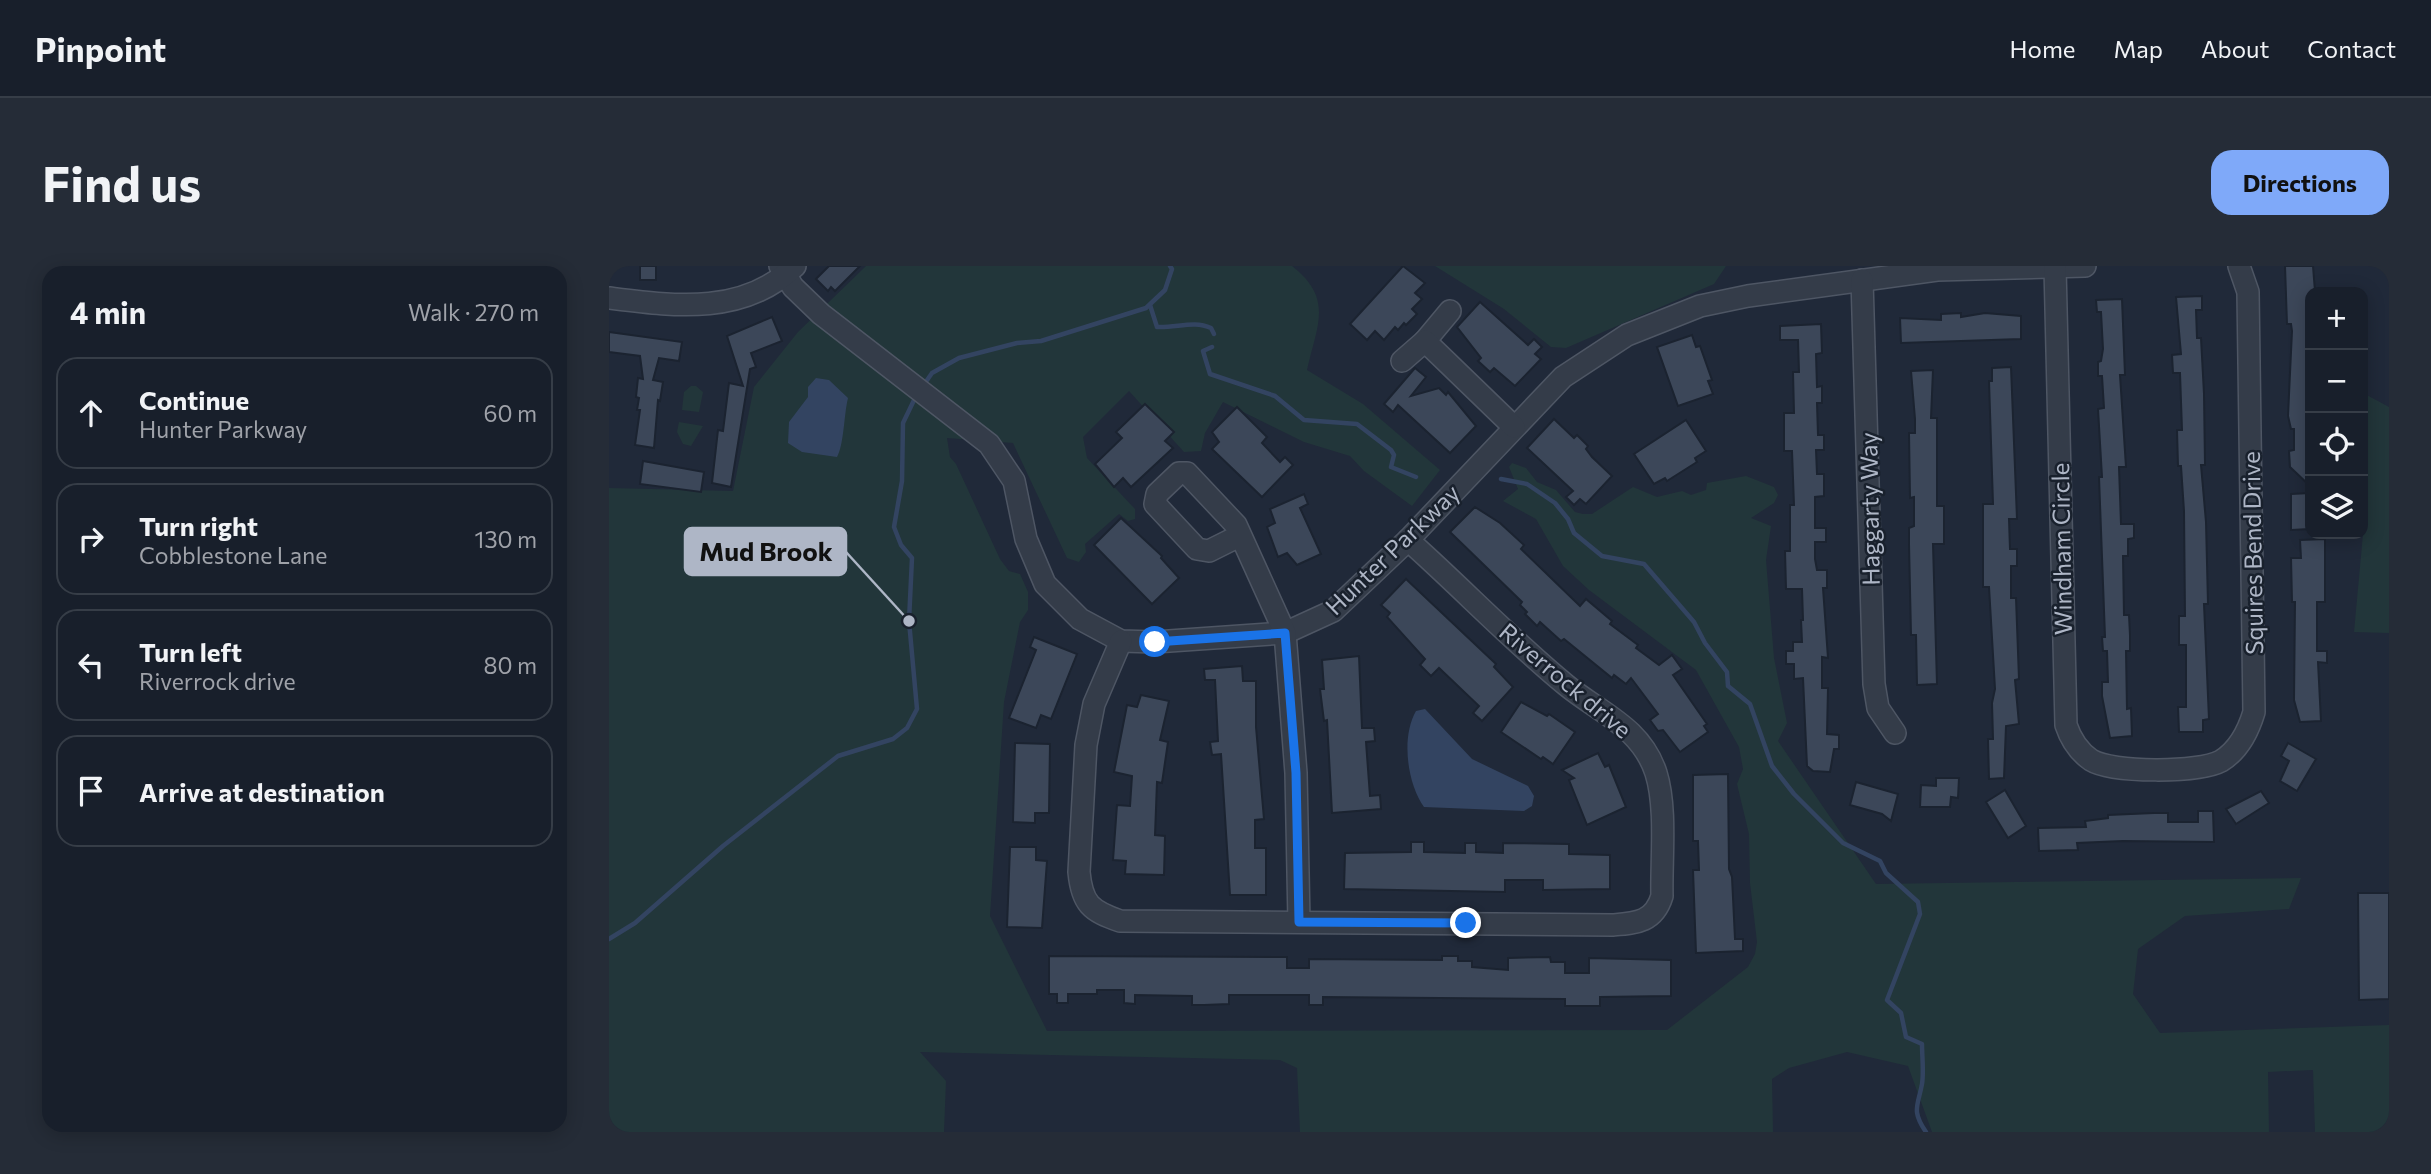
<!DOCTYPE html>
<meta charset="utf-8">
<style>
:root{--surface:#181f2b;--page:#252c37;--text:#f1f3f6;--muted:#9fa2a9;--line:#363d47;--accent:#7fa9f9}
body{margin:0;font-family:Commissioner,sans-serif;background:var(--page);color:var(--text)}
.controls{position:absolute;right:21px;top:21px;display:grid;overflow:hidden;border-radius:14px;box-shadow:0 4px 18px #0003}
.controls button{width:63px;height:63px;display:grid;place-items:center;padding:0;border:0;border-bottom:2px solid var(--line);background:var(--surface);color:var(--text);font:35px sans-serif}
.stop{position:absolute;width:21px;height:21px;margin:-16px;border:5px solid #1a73e8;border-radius:50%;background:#fff}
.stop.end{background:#1a73e8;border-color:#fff;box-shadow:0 2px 7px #0008}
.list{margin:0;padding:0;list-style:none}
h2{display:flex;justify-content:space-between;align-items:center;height:91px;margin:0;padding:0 28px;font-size:30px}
h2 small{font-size:23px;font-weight:400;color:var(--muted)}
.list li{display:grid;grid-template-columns:46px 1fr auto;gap:21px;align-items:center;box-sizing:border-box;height:112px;margin:0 14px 14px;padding:0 14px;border:2px solid var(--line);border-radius:21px}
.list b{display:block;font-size:26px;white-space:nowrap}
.list p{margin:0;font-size:23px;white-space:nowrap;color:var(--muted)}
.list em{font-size:23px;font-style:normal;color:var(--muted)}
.icon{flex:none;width:38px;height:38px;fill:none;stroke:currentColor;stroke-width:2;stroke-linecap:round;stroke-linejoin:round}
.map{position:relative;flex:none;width:1780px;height:866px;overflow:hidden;border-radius:21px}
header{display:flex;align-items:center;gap:42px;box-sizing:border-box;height:98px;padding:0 35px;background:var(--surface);border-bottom:2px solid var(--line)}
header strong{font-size:33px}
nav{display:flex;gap:38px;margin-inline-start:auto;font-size:24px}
.intro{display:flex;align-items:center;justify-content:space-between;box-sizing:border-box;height:168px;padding:0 42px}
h1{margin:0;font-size:49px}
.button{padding:18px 32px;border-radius:21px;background:var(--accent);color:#111;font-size:24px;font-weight:700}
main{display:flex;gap:42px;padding:0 42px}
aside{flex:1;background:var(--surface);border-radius:21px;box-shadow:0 4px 18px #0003}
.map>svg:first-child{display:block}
.green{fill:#22363a}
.water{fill:#334461}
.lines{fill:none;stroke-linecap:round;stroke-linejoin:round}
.stream{stroke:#334461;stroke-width:4.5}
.building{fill:#3c4759;stroke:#1b2330;stroke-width:2}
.minor-casing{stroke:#4e5664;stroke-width:24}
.minor{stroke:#343c49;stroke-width:21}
.route{stroke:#1a73e8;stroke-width:9}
.labels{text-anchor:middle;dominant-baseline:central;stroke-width:5;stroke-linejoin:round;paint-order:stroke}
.street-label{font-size:24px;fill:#aeb6c6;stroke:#19212d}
.leader{fill:none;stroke:#aeb6c6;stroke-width:2.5}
.callout-dot{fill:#aeb6c6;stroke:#19212d;stroke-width:2.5}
.callout{fill:#aeb6c6;stroke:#aeb6c6;stroke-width:2.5}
.callout-label{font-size:26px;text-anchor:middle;font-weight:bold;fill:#111}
</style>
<header>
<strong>Pinpoint</strong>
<nav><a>Home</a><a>Map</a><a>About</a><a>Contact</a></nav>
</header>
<div class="intro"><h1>Find us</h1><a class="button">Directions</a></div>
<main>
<aside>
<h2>4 min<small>Walk · 270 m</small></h2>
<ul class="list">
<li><svg class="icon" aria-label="ahead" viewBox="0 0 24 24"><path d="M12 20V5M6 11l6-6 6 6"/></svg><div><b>Continue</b><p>Hunter Parkway</p></div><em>60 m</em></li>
<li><svg class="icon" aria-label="right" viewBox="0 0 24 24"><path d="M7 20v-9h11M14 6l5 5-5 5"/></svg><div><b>Turn right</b><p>Cobblestone Lane</p></div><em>130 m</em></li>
<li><svg class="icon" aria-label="left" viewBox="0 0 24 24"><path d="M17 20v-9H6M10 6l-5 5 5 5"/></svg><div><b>Turn left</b><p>Riverrock drive</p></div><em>80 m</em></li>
<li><svg class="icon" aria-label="arrive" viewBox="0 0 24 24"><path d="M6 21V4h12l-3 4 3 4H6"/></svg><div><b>Arrive at destination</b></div></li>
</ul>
</aside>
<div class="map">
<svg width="1780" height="866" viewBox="0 0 1780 866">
<rect width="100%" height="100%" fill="#202939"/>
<g class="green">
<path d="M257 0H683C725 33 708 59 698 104L754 138 831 204 803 240 755 205 741 190 695 176 614 136 596 167 592 185 575 186 520 125 474 171 478 192 526 243V253L519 255 510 248 476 278 477 286 470 296 458 292 404 177 338 172 341 191 347 198 391 293 400 305 411 308 419 326V344L411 356 395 436 381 650 438 765 1058 764 1139 701 1146 688 1148 676 1141 617 1140 568 1128 518 1134 503 1130 481 1087 404 980 324 954 300 927 253 894 235 909 223 900 201 903 197 917 202 928 216 947 224 966 246 974 248H983L1024 221 1048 231 1073 225 1082 229 1097 224 1098 217 1137 210 1165 221 1169 229 1165 237 1142 252 1162 260 1157 294 1165 392 1178 457 1169 475 1267 618 1692 612 1680 643 1576 650 1529 683 1524 728 1551 767 1780 759V866H1706L1704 804 1659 806 1660 866H1323L1299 800 1238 786 1180 802 1163 813 1164 866H691L688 802 671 794 311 786 337 815 335 866H0V222L124 225 145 121 189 66Z"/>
<path d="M826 0H1117L1105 18 957 82 942 81 895 43Z"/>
<path d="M82 120H87L94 126 90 146 73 144 75 126Z"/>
<path d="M1754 127 1780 141V367L1745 366 1754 268Z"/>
<path d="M70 156 94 160 82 180 74 178 68 166Z"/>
</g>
<g class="water">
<path d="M207 112 220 114 239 132C235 148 235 179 228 191L193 186 179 177 180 156 199 131V121Z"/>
<path d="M816 443 863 493 919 520 925 530 923 540 915 545 815 541C798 517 792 471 807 445Z"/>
</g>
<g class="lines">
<g class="stream">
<path d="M541 39 548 61C568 62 585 54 602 62L605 68"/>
<path d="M603 81 594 85 601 108 666 130 695 154 748 158 782 184 785 189 782 201 807 211"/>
<path d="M314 120 323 107 350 92 408 77 432 75 537 42 556 24 563 3 561 0"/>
<path d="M892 213 918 218 946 237 959 253 965 267 993 290 1035 298 1085 356 1096 377 1118 406 1119 420 1141 438 1163 500 1185 528 1234 577 1271 595 1277 607 1309 636 1311 648 1278 734 1292 747 1297 771 1313 778C1313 791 1315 806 1313 818 1309 840 1302 844 1317 866"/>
<path d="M0 673 26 657 114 580 229 490 284 473 298 462 308 443 300 355 303 292 292 279 285 261 293 215 294 157 307 130"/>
</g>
</g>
<g class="building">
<rect x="31" y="0" width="16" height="14"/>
<path d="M220 0H251L226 25 222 21 219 25 207 13Z"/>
<path d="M794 0 816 17 806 27 813 33 803 43 808 48 797 59 795 57 789 64 786 61 775 74 766 65 758 74 741 58Z"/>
<path d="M1676 0H1704L1705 13 1706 25 1701 26V112H1698L1701 220 1681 201 1680 185 1685 184V163H1682L1679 150 1683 65 1682 58H1678Z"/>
<path d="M1593 30V44H1587L1588 72H1592L1595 128 1596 199H1592L1597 256 1599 338H1595L1600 453 1594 454V466H1570L1569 441H1577V379H1570V350H1576L1575 245 1572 200H1569L1568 164H1573L1571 107H1564L1563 89 1572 88 1567 31Z"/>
<path d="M1513 33 1516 109H1511L1517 201H1510L1512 258H1525V272L1519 273V290H1514L1515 349H1520L1521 369V385H1517L1518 443 1522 442 1523 470 1501 472 1493 430V416H1499L1498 385H1494L1493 371H1496L1490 211H1493L1489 143 1495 142 1493 110H1489V96L1492 95 1494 83 1492 46H1488L1487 34Z"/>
<path d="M871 36 919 79 925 73 933 81 926 88 932 93 906 120 885 102 881 106 869 95 872 92 848 61Z"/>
<path d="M1352 47V51L1376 47 1412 50V73L1292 77 1291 52 1332 54V48Z"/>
<path d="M163 51 173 75 142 87 147 101 141 103 122 221 103 217 109 164 114 165 120 117 134 120 118 70Z"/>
<path d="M1212 58 1213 87 1207 88 1208 121 1213 120V137H1208L1209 169H1215V184H1207L1208 208H1215V230L1206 231V262H1217V276H1206V293L1208 304H1218V322H1214L1219 392 1213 391V422H1219L1218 468 1230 469V483H1225L1221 506 1204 505 1198 500 1194 412 1185 413V398H1177V385H1184V376H1193L1192 354H1194L1193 323H1177L1176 285H1181V239H1185L1183 185H1175V147H1185L1184 106H1190L1189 74H1171V60Z"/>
<path d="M0 66 73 76 70 95 50 92 44 114 54 116 51 135 49 134 45 182 26 179 31 144H28L30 132 27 131 29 112 34 113 31 90 0 86Z"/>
<path d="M1083 69 1087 81 1091 80 1103 114 1099 115 1104 128 1069 140 1048 81Z"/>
<path d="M1402 101 1408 253H1400L1401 283H1408V300H1402V332H1407L1410 413 1406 414 1410 458 1397 460 1395 512 1380 513 1379 473H1384L1383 437 1386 423 1380 321H1374V238H1384L1380 115H1383V102Z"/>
<path d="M806 102 817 111 802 130 830 122 837 129 839 126 867 160 841 187 789 139 784 146 775 138Z"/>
<path d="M1324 104 1322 152H1328V240H1335V278H1324L1328 418 1308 419 1307 369H1302L1300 278V262L1305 260V231L1301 232 1300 167H1306V153L1302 105Z"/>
<path d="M536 138 565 166 556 175 564 182 522 221 514 212 505 221 486 198 513 172 507 166Z"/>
<path d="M628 141 658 171 653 177 671 196 676 191 684 199 653 231 603 183 610 176 603 166Z"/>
<path d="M945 153 965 172 968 169 979 180 977 183 983 191 1003 210 977 238 971 233 965 239 957 231 964 225 918 182Z"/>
<path d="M1077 154 1097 185 1086 192 1088 196 1058 215 1056 212 1045 218 1025 188Z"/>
<path d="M34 195 95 206 92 226 31 218Z"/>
<path d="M1701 227V263L1682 264V228Z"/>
<path d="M695 228 699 238 691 242 712 288 688 299 678 287 669 291 658 261 666 257 661 243Z"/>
<path d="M866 241 891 257 915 279 912 283 971 340 977 333 1003 355 1001 358 1029 379 1027 382 1050 399 1063 389 1073 403 1064 409 1098 458 1095 460 1099 466 1071 486 1054 464 1049 465 1041 454 1049 448 1022 412 1017 418 1005 409 1003 412 955 373 952 375 931 356 928 360 916 348 918 346 911 339 913 336 841 266Z"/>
<path d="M512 252 553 290 552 292 570 312 543 338 485 279Z"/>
<path d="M1716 273V336H1708V385H1718V397L1709 396 1712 455 1691 456 1685 434 1686 336H1683L1682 292H1692L1691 274Z"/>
<path d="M797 313 887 398 885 401 904 421 873 455 864 447 870 440 830 402 822 410 811 399 816 393 778 351 781 347 772 339Z"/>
<path d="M425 371 468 388 442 453 432 449 427 462 400 452 427 384 421 381Z"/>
<path d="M750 390 753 462H765L766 475 757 476 761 530 771 529 772 543 723 547 718 454 715 455 711 423H715L713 394Z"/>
<path d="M633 400 634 415H647V461L655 553 646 554V582H657V629H621L612 488 603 489 601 476 609 475 606 414H596L595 403Z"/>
<path d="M532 429 560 435 551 474 559 476 553 517 548 516 546 569 556 570 555 609 516 608 517 595 504 594 508 539 521 540 523 510 505 506 518 439 528 441Z"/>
<path d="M912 436 938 450 940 448 966 466 944 498 934 491 932 493 892 466Z"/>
<path d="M406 477 441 478 440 547H426V557L404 556Z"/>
<path d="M1679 477 1707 493 1688 525 1671 515 1680 495 1672 490Z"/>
<path d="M989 487 996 501 1000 499 1017 541 978 559 960 514 965 512 953 504Z"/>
<path d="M1119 508 1120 603 1123 611 1126 673H1134V685L1087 687 1084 604H1090L1089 575H1084V509Z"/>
<path d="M1327 512H1350L1349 532 1342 531 1341 541H1311L1312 519 1327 520Z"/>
<path d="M1247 516 1289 528 1282 555 1273 548 1241 539Z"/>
<path d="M1396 524 1417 560 1399 572 1377 536Z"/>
<path d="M1652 525 1660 537 1627 558 1617 543Z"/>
<path d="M1589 545H1604L1605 576 1514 575 1468 577 1469 584 1430 585 1429 562 1477 561 1476 555 1499 552V549L1545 547H1559V556H1589Z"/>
<path d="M802 576H815V586L856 587V577H867V586L894 587V577L960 578V588L1001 589V623L934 624V614H896V626L735 623 736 587 802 586Z"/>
<path d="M401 581H427V594L438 595 433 662 398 661Z"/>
<path d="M1749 627H1780V733L1750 734Z"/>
<path d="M440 690 678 691V702H700V693L833 694V690H849V695H863V701L899 704V692L941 691 942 696H956V707H980V692L1062 694V730L991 731V740H956V733L714 731V739H700V729H620V738L595 739H583V730L526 729V738L515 737V724H488V728H459V737H448V728H440Z"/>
</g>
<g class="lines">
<g class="minor-casing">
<g id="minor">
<path d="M171 0 184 21 212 48 380 178 405 215 417 273 436 318 471 353 512 375 546 376 676 367 724 345 799 274 954 111 1018 69 1091 40 1139 30 1328 4 1476 0"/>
<path d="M1446 1 1457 459C1462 474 1469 485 1482 494 1503 507 1590 507 1612 495 1630 484 1639 466 1645 446L1639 26 1630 0"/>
<path d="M1253 14 1265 418 1269 442 1286 467"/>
<path d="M0 32C65 40 134 50 186 0"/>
<path d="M816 75 841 45"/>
<path d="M793 95 816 75 905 161"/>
<path d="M630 270 600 285 588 283 546 238 548 228 570 207H578L627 259 676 367 687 507 690 656"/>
<path d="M512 375 485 438 477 479 470 606C473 638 482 645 511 655L1004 659C1028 657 1045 656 1053 630 1052 594 1058 542 1047 507 1032 461 991 447 957 419 902 374 852 321 799 274"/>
</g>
</g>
<use href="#minor" class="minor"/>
</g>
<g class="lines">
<path class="route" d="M546 376 676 367 687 507 690 656 857 657"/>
</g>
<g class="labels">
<g class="street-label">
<text transform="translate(1260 243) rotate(-91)">Haggarty Way</text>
<text transform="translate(783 283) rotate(-44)">Hunter Parkway</text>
<text transform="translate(1452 283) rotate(-91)">Windham Circle</text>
<text transform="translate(1643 287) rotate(-91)">Squires Bend Drive</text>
<text transform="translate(957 414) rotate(40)">Riverrock drive</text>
</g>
</g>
<path class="leader" d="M300 355L237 286"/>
<circle class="callout-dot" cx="300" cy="355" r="7"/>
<rect class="callout" x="76" y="262" width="161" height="47" rx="7"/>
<g class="callout-label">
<text x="157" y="295">Mud Brook</text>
</g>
</svg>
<div class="controls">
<button>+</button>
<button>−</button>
<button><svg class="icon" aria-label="locate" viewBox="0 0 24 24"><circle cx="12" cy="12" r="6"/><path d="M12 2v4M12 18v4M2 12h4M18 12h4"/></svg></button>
<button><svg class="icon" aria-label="layers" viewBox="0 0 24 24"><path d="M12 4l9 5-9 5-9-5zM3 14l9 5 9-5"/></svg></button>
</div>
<div class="stop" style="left:546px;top:376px"></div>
<div class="stop end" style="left:857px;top:657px"></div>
</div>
</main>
